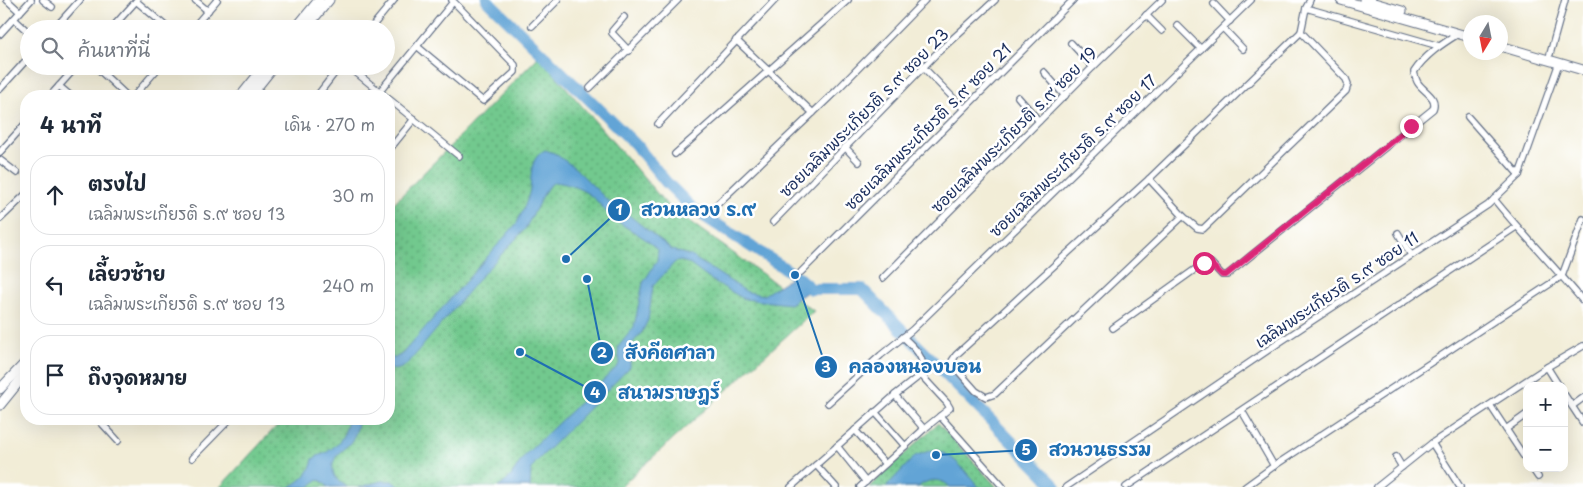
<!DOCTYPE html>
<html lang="th">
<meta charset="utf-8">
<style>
:root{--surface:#fff;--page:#f6f6f7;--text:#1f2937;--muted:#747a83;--line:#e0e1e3}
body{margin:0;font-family:"Playpen Sans","Playpen Sans Thai",sans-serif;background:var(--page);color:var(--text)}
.controls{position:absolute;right:15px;bottom:15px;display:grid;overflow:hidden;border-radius:10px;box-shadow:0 5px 20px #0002}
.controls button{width:45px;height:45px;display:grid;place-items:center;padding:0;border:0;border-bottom:1px solid var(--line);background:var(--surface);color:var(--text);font:25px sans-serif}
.compass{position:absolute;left:1463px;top:15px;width:45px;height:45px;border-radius:50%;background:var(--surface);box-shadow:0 5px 20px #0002;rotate:190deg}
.stop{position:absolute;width:15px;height:15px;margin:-11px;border:4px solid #db2777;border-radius:50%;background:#fff}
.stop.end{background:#db2777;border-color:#fff;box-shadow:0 1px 5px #0008}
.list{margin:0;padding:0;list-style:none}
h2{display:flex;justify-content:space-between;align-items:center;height:65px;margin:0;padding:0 20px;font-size:21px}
h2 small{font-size:16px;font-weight:400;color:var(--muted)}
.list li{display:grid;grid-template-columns:32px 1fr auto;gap:15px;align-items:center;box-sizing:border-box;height:80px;margin:0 10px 10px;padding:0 10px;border:1px solid var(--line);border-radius:20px}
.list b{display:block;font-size:19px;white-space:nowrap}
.list p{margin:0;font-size:16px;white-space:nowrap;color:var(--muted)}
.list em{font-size:16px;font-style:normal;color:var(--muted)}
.icon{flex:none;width:28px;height:28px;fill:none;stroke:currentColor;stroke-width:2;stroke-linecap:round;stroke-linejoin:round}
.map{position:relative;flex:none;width:1583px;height:487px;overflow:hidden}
.search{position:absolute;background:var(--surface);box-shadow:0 5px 20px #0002;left:20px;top:20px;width:375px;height:55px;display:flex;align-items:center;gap:12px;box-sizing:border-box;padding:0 18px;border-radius:28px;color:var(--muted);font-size:19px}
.panel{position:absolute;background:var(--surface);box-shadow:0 5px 20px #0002;left:20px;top:90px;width:375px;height:335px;border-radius:20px}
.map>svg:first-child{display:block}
.park{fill:url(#park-dots);stroke:#467c76}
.water{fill:#62a4d6;stroke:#3e6a9a}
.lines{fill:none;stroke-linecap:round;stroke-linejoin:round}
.river{stroke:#62a4d6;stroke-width:12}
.minor-casing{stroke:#667288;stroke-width:8}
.secondary-casing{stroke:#667288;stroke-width:11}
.minor{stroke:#fff;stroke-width:5.5}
.secondary{stroke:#fff;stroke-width:9}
.route{stroke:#db2777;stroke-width:6}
.labels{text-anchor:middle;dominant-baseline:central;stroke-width:5;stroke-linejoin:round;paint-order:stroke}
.street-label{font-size:16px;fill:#1b2f5e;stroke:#fff}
.leader{fill:none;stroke:#1f6fb2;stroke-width:2}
.callout-dot{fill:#1f6fb2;stroke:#fff;stroke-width:2}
.mark-label{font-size:15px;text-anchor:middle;font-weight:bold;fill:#fff}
.callout-label{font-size:18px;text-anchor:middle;font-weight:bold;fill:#1f6fb2;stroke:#fff;stroke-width:5;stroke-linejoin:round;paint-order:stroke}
</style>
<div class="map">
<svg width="1583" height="487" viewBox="0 0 1583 487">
<defs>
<pattern id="park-dots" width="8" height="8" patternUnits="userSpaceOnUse" patternTransform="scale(1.25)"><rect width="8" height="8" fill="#72c98e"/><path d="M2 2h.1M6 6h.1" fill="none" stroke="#5da477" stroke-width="1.8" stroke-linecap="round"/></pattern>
</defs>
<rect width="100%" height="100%" fill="#fff"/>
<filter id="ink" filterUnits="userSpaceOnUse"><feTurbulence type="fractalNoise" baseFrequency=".02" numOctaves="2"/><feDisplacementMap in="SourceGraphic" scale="10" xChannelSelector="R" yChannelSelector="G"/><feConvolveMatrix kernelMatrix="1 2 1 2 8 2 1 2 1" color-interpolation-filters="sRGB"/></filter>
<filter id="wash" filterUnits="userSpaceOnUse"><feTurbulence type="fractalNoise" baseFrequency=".0096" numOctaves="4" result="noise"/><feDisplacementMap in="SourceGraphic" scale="20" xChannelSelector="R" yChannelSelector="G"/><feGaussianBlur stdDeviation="1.12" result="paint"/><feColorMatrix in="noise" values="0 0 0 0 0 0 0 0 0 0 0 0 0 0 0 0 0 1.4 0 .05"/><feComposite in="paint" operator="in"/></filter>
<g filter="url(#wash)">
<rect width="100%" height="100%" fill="#f2edd7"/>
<g class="park">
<path d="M539 56 668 206 814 311 620 487H220L283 419H389V208Z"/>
<path d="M938 423 997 487H869Z"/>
</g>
<g class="water">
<path d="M545 150 554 153 575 168 607 200 625 212 672 250 691 256 747 292 764 295 795 275 811 289 790 304 744 299 708 278 688 263 681 261 675 262 653 286 648 320 642 332 630 346V367L536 462 531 469 530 487H498C513 480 517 463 528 452L618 366 620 361 618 352 619 346 634 327 643 283 657 261 658 251C648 238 631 231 618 222 609 216 603 208 596 200 586 190 568 183 554 182L547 188 525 229 481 276 410 361C402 368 399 371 389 369V357L395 358 402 354 517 223C522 212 528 201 530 189 532 174 529 159 545 150Z"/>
<path d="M348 419H358C358 428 355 437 349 444 345 448 340 451 337 455 328 468 334 481 347 487H328L322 481 317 480 309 487H290C302 480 311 473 313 459 318 455 322 455 327 452 339 445 347 432 348 419Z"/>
<path d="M932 450C953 452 966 473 979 487H950C941 477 927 479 918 487H886L915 456Z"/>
<path d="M381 481H392L400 487H360Z"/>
</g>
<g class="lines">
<path class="river" d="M487 0 635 144 666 182 693 209 795 275 811 289H862L1056 487"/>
</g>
</g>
<g filter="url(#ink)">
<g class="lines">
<g class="minor-casing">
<g id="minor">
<path d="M7 0 20 12"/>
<path d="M43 0 52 7"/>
<path d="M195 0 208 11"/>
<path d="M136 1 169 29"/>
<path d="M1214 4 1230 21"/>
<path d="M1306 8 1439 46"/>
<path d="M1146 15 1162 31"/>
<path d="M624 17 612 31V33L629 51"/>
<path d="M14 19 26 30"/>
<path d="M1177 25 1201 49"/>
<path d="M532 26 558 0"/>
<path d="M1223 28 1243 49"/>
<path d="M54 29 80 0"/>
<path d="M111 29 137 0"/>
<path d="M192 29 217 0"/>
<path d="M370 29 394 0"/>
<path d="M1301 32 1346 79 1348 84 1346 91 1203 229 1197 228 1183 216 995 394 986 397 976 391 953 365 952 361 956 355 1149 179Z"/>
<path d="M1301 32 1306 8 1310 0"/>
<path d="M0 34 31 0"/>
<path d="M736 40 813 113"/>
<path d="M1071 43 1093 67"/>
<path d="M418 47 483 101 515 72V65L452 0"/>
<path d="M1550 54 1565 0"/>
<path d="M95 66 127 96"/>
<path d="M348 66 385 96"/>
<path d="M923 67 964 109"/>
<path d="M1044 72 1065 96"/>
<path d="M59 86 71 96"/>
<path d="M590 88 678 0"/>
<path d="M0 89 29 57"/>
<path d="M50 96 77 66"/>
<path d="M134 96 160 66"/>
<path d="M317 96 340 66"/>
<path d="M376 96 453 2"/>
<path d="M1018 97 1039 121"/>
<path d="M389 99 459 156"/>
<path d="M1468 117 1519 175"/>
<path d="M658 124 775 0"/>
<path d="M845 147 859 162"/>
<path d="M389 150 414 119"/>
<path d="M0 152 26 123"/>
<path d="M675 154 848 0"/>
<path d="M0 160 17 173"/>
<path d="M1149 179 1183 216"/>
<path d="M1494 199C1522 234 1554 266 1583 301"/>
<path d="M709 212 837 90 925 0"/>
<path d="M0 219 26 194"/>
<path d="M773 222 936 54 995 0"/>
<path d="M1398 233 1411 255"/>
<path d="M801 272 1073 0"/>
<path d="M1562 276 1583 219"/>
<path d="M883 278 1093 67 1162 0"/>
<path d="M1113 328 1204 263H1211L1222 275H1227L1433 109C1438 97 1424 92 1418 83 1416 80 1415 76 1414 72 1425 55 1442 44 1458 34"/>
<path d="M1547 367 1559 386"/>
<path d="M1564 394 1583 423"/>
<path d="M895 395 924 429"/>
<path d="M828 403 881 355 912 330 1251 0"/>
<path d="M1490 405 1527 461"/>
<path d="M1572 406 1583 398"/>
<path d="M1242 411 1274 466"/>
<path d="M875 412 905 446"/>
<path d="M940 416 1003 487"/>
<path d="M98 419 118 441"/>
<path d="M1506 429 1527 414"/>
<path d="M855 430 885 464"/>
<path d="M1432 443 1460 487"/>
<path d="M837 446 866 482"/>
<path d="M1396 457 1402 467"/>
<path d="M192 458 230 419"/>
<path d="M816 465 836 487"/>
<path d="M1532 468 1538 477"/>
<path d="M791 487 895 395 923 373C925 357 914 347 903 337"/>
<path d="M860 487 924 429 950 408 947 403 921 375"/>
<path d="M1066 487 1280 342 1488 205 1519 175 1559 63"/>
<path d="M1126 487 1516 227"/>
<path d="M1245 487 1274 466 1562 276"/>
<path d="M1377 487 1432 443 1547 367 1583 346"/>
</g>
</g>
<g class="secondary-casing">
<g id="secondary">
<path d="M1341 0 1470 37"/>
<path d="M1364 0 1402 11"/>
<path d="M295 29 319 0"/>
<path d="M305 29 329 0"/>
<path d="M1500 46 1583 70"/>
<path d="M241 96 265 66"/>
<path d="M250 96 274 66"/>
<path d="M0 389 26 362"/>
<path d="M0 405 26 373"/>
</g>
</g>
<use href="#minor" class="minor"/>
<use href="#secondary" class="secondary"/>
</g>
</g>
<g class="lines" filter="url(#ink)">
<path class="route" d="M1204 263H1210L1222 275H1226L1411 126"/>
</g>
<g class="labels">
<g class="street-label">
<text transform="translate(863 112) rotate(-45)">ซอยเฉลิมพระเกียรติ ร.๙ ซอย 23</text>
<text transform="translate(927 126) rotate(-45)">ซอยเฉลิมพระเกียรติ ร.๙ ซอย 21</text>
<text transform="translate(1013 129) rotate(-45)">ซอยเฉลิมพระเกียรติ ร.๙ ซอย 19</text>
<text transform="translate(1072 155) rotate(-44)">ซอยเฉลิมพระเกียรติ ร.๙ ซอย 17</text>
<text transform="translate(1336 289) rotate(-34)">เฉลิมพระเกียรติ ร.๙ ซอย 11</text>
</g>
</g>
<path class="leader" d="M566 259L619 210M587 279L602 353M795 275L826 367M520 352L595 392M936 455L1026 450"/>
<g class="callout-dot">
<circle cx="566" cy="259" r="5"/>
<circle cx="587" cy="279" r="5"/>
<circle cx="795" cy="275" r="5"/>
<circle cx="520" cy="352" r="5"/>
<circle cx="936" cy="455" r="5"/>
<circle cx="619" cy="210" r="12"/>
<circle cx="602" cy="353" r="12"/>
<circle cx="826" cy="367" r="12"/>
<circle cx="595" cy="392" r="12"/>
<circle cx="1026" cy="450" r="12"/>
</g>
<g class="mark-label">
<text x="619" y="215">1</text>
<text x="602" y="358">2</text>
<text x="826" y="372">3</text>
<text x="595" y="398">4</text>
<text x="1026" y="455">5</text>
</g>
<g class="callout-label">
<text x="698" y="216">สวนหลวง ร.๙</text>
<text x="670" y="359">สังคีตศาลา</text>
<text x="915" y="373">คลองหนองบอน</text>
<text x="669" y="399">สนามราษฎร์</text>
<text x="1100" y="456">สวนวนธรรม</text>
</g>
</svg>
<div class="controls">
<button>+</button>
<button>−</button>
</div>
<svg class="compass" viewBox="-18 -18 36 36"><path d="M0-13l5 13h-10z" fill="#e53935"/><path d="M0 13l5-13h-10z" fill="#747a83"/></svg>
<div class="stop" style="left:1204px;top:263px"></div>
<div class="stop end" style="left:1411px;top:126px"></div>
<div class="search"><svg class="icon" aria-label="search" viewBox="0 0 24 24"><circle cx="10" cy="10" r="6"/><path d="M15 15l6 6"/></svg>ค้นหาที่นี่</div>
<section class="panel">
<h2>4 นาที<small>เดิน · 270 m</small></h2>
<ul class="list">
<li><svg class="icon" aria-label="ahead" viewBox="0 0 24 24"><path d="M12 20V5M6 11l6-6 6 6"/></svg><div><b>ตรงไป</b><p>เฉลิมพระเกียรติ ร.๙ ซอย 13</p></div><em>30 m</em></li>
<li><svg class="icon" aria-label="left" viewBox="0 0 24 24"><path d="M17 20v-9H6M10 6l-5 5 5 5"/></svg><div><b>เลี้ยวซ้าย</b><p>เฉลิมพระเกียรติ ร.๙ ซอย 13</p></div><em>240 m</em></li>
<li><svg class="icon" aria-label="arrive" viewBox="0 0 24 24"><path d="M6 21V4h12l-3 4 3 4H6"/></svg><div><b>ถึงจุดหมาย</b></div></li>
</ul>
</section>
</div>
